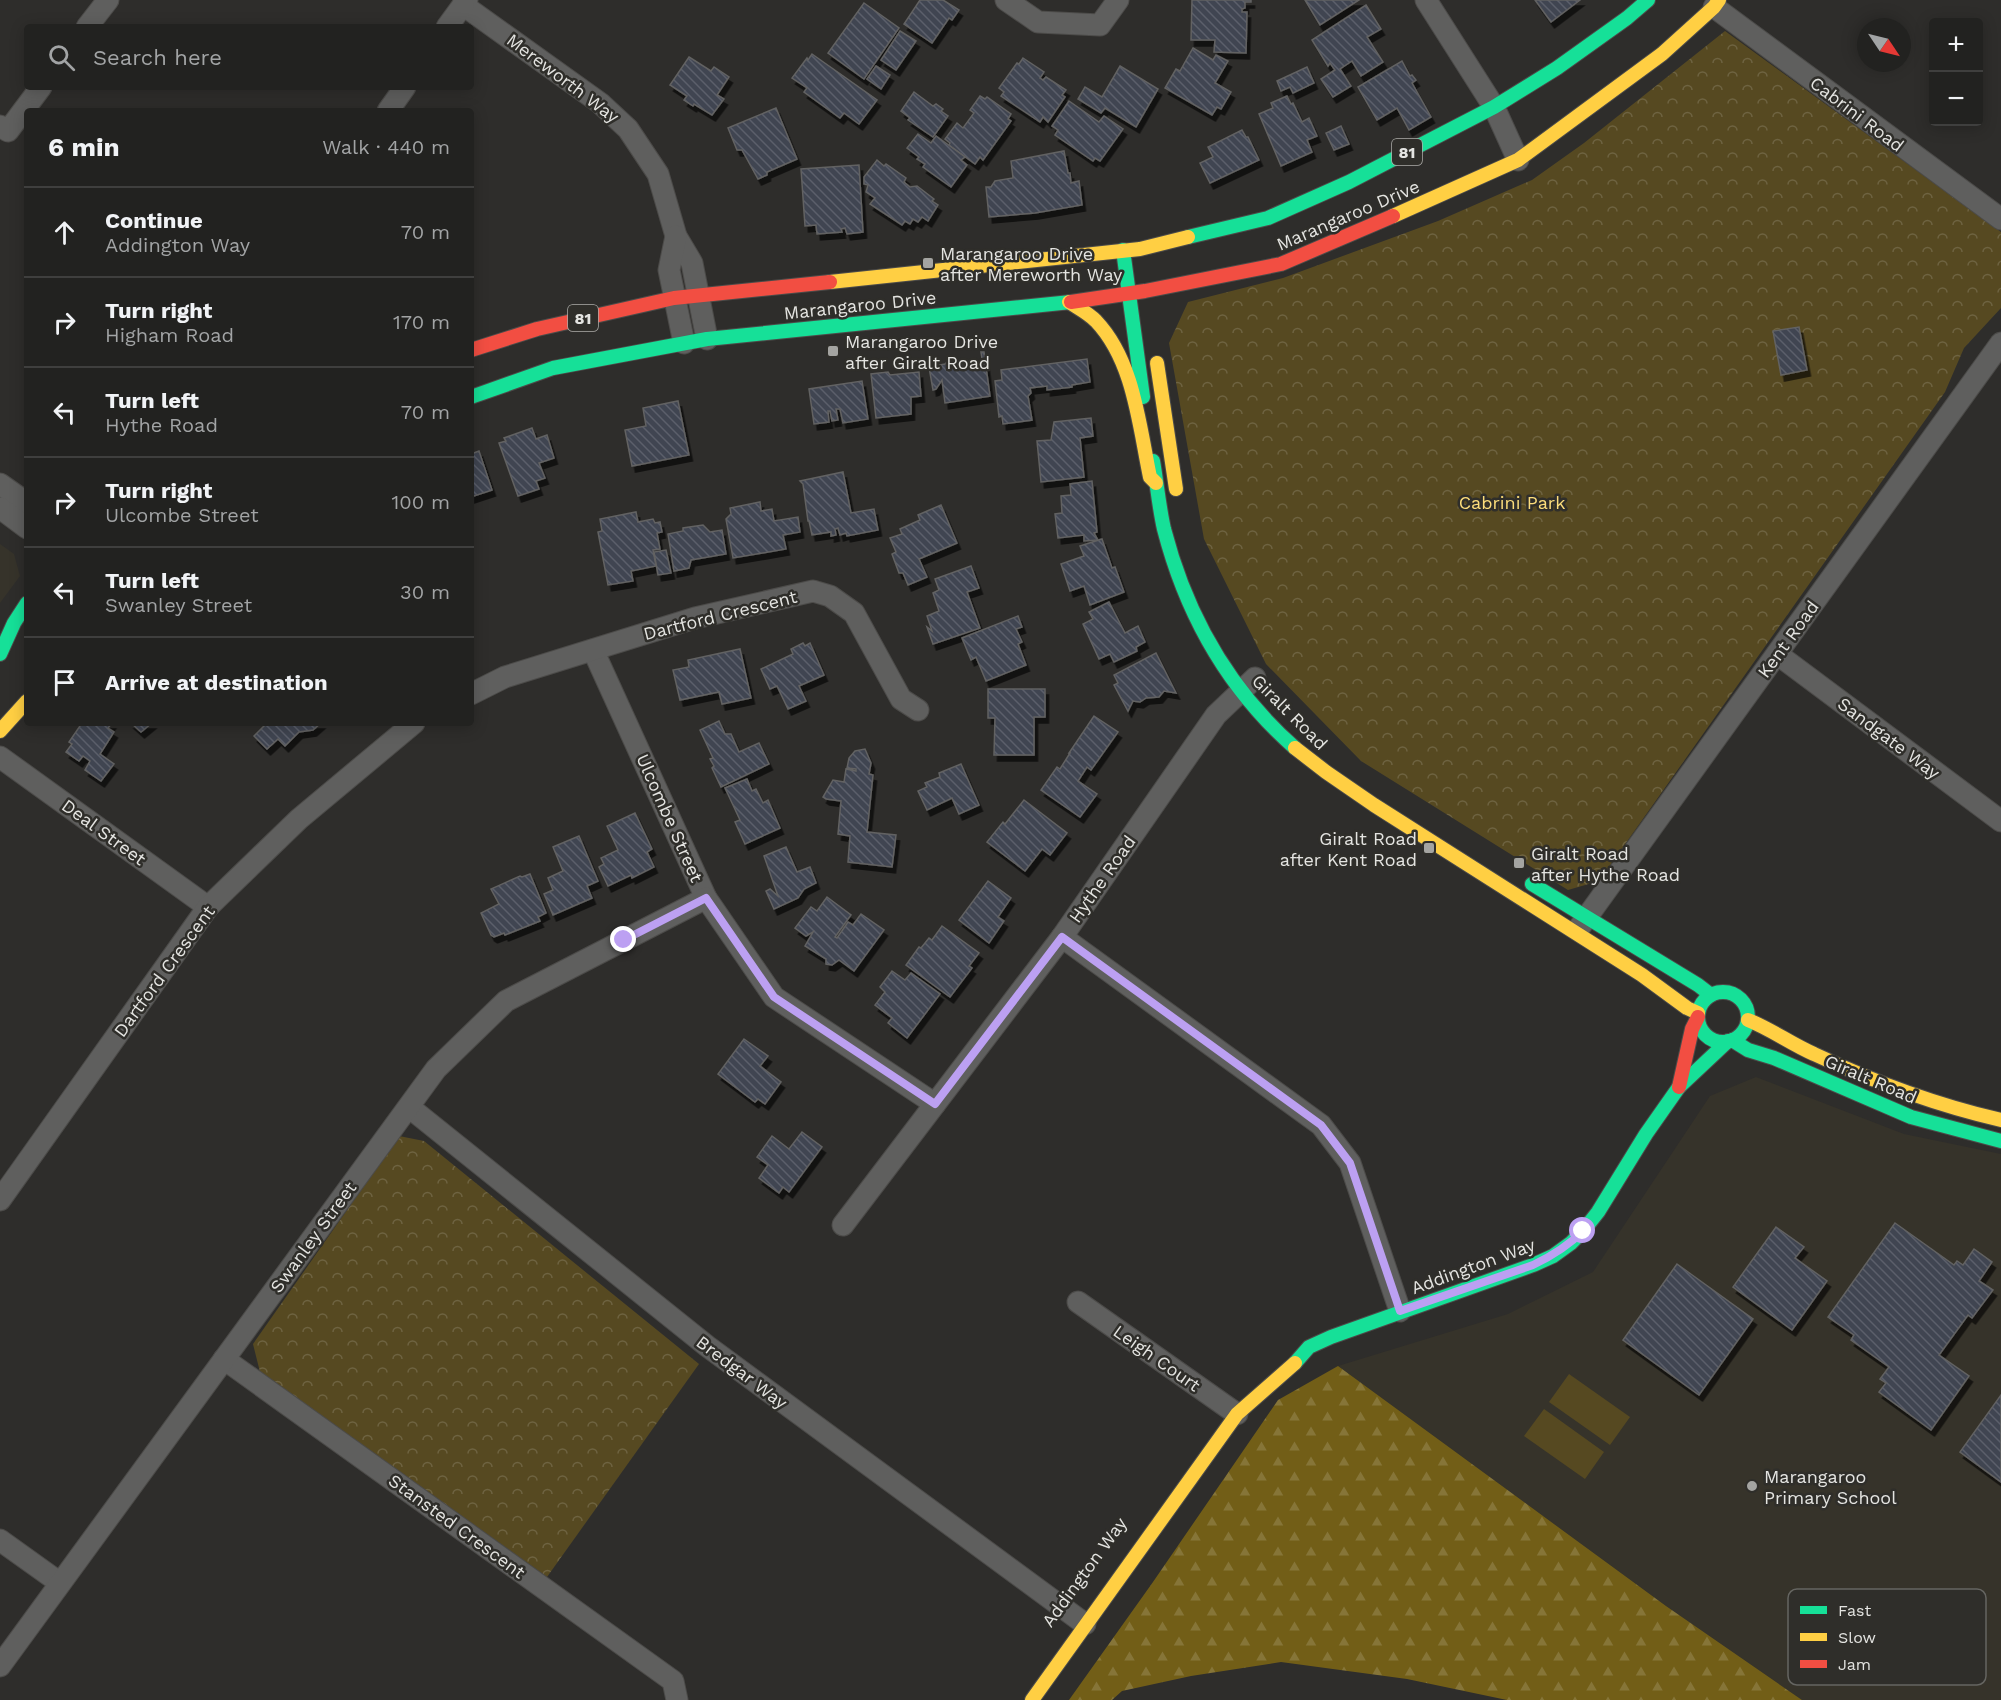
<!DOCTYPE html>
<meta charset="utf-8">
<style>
:root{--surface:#222220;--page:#2a2a29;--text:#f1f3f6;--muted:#a2a4a5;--line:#3f3f3e}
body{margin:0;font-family:"Work Sans",sans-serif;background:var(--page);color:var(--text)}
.controls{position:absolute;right:18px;top:18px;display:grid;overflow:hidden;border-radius:6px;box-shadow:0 3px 15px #0003}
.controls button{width:54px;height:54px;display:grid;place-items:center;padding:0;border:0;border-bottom:2px solid var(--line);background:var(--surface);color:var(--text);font:30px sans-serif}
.compass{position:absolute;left:1857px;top:18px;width:54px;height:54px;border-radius:50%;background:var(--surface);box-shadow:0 3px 15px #0003;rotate:125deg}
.stop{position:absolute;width:18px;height:18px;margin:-14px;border:4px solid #bca0f2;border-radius:50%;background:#fff}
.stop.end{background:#bca0f2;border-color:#fff;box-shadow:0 2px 6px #0008}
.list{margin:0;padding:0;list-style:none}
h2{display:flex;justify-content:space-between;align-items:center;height:78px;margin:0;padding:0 24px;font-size:26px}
h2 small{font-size:20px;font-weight:400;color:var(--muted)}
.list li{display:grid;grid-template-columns:39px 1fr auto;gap:18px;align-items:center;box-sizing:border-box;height:90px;padding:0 24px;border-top:2px solid var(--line)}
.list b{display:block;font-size:22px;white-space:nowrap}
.list p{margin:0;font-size:20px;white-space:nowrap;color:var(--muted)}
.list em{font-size:20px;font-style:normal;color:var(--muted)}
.icon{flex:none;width:33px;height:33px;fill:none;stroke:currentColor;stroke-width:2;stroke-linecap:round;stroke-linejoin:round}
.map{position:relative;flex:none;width:2001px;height:1700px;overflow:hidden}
.search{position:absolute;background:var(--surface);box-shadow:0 3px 15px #0003;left:24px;top:24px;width:450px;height:66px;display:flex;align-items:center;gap:15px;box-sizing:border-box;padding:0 21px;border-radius:6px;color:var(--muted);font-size:22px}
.panel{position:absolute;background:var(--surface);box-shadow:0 3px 15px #0003;left:24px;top:108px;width:450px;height:618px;border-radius:6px}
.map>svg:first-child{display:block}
.built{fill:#36332a}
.forest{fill:url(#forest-firs)}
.park{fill:url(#park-crowns)}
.pitch{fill:#564921}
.building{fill:url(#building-back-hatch);stroke:#626262;stroke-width:1.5;filter:url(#shadow)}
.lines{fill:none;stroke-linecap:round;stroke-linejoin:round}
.street-casing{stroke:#4c4b49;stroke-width:23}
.fast-casing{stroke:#4c4b49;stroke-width:16}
.slow-casing{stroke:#4c4b49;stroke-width:16}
.jam-casing{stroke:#4c4b49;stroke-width:16}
.street{stroke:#5f5f5e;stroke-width:21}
.fast{stroke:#16e098;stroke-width:14}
.slow{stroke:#ffcf43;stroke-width:14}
.jam{stroke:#f24e42;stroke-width:14}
.route{stroke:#bca0f2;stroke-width:8}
.poi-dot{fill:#a4a4a1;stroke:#2f2e2a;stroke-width:2}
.labels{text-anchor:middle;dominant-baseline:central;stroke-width:5;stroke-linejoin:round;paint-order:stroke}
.shield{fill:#2f2e2a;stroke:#aeadaa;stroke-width:1.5}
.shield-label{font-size:16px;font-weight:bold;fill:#e4e4e1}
.street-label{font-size:18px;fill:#e4e4e1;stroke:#2f2e2a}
.poi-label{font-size:18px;fill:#e4e4e1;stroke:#2f2e2a;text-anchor:start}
.park-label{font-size:18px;fill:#fcdd7b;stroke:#2f2e2a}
.key{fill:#2f2e2a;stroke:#656561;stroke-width:1.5}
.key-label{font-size:16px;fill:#e4e4e1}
</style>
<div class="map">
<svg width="2001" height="1700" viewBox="0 0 2001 1700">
<defs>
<pattern id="forest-firs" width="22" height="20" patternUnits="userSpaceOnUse" patternTransform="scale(1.5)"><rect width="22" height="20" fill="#725e17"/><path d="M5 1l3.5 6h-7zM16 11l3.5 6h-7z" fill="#867538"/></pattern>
<pattern id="park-crowns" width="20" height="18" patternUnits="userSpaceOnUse" patternTransform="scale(1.5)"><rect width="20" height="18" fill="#564921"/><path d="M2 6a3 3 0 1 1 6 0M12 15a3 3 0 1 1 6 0" fill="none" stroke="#6e6341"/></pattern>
<pattern id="building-back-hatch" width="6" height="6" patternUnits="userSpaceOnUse" patternTransform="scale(1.5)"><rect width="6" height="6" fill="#404451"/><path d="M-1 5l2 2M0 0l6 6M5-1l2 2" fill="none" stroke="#5b5f6a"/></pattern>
<filter id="shadow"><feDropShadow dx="3.5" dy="6" stdDeviation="0" flood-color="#0009"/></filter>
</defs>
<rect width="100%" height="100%" fill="#2e2d2b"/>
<g class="built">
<path d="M0 544 14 554 20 576 0 603Z"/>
<path d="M1756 1077 1904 1134 2001 1154V1700H1802L1666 1606 1338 1366 1508 1314 1593 1272 1710 1096Z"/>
</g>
<path class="forest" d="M1338 1366 1666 1606 1802 1700H1507L1407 1679 1281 1662 1191 1676 1122 1691 1112 1700H1069L1153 1582 1278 1400Z"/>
<g class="park">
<path d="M1725 31 2001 232V308L1964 348 1945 392 1599 881 1568 890 1361 761 1266 664 1204 539 1169 343 1188 302 1283 278 1438 221 1532 180 1584 143Z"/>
<path d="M399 1136 424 1141 699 1364 547 1577 260 1372 253 1344Z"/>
</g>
<g class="pitch">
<path d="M1569 1374 1630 1417 1610 1445 1549 1402Z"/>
<path d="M1544 1409 1604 1452 1585 1479 1524 1436Z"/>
</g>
<g class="building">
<path d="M920 0H943L959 10 952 20 949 18 932 43 904 24Z"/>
<path d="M1192 0H1251V2H1245V8L1242 9V12H1247L1246 53 1214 52 1215 40H1191Z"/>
<path d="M1305 0H1359L1320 25Z"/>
<path d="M1535 0H1580L1551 22Z"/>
<path d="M864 3 899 28 864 79 828 53Z"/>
<path d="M1366 5 1381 29 1367 37 1383 62 1361 76 1352 61 1340 69 1351 86 1333 97 1321 79 1335 70 1330 63 1328 66 1312 40Z"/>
<path d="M900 31 916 41 896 70 881 60Z"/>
<path d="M1193 48 1213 60 1216 55 1228 61 1215 83 1231 92 1221 109 1217 107 1212 115 1165 88 1176 69 1180 71Z"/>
<path d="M812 54 877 100 859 124 844 113 840 118 804 92 807 88 792 78 807 58 808 60Z"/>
<path d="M689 57 711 71 714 67 729 77 717 95 724 99 712 115 694 104 693 106 684 100 687 96 670 85Z"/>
<path d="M1023 58 1044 72 1040 78 1043 80 1046 77 1066 90 1062 95 1065 97 1048 122 1043 117 1040 122 1001 96 1004 92 999 88 1017 63 1019 64Z"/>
<path d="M1402 61 1410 76 1412 75 1416 80 1412 83 1431 117 1409 130 1397 108 1377 120 1358 87Z"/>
<path d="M876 66 890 75 881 89 867 79Z"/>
<path d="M1120 66 1158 89 1136 127 1105 108 1101 113 1078 99 1085 87 1102 97Z"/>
<path d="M1307 67 1314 83 1293 93 1290 87 1281 91 1277 81Z"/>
<path d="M914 92 933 106 936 104 943 109 941 111 948 116 933 137 908 120 910 118 901 111Z"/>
<path d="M980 96 985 99 987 97 1011 114 1008 119 1011 121 983 160 980 157 975 164 949 145 950 143 945 139 957 123 963 128 974 113 970 110Z"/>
<path d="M1287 96 1291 104 1293 103 1302 122 1309 118 1317 136 1307 140 1312 152 1281 166 1259 114 1273 108 1271 103Z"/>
<path d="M1069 101 1099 122 1104 116 1123 129 1100 161 1095 158 1093 161 1055 135 1058 130 1052 126Z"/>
<path d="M776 108 797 159 767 172V175L758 179 742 150H737L728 128Z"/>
<path d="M1341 126 1349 144 1334 150 1326 133Z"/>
<path d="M1242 130 1246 137H1248L1259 160 1210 183 1200 163 1213 157 1208 147Z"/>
<path d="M918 134 931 143 936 136 965 157 961 160 967 165 951 187 923 167 925 164 917 159 919 157 907 148Z"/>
<path d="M1064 151 1068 173H1070L1071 183 1079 181 1082 205 1035 213 989 217 986 187H991L995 181 1013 178 1011 161Z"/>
<path d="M877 160 884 166 886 164 906 178 904 182 910 187 917 186 934 199 932 201 938 205 928 221 922 217 918 222 913 219 910 224 905 221 902 225 870 204 875 198 866 192 868 185 864 184V177Z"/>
<path d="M859 165 863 232 847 234 845 228 841 229 842 232 817 234 816 225 805 226 801 169Z"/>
<path d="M1799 327 1807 370 1781 375 1773 331Z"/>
<path d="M981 352H984L990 396 945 403 942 380 936 389 933 390 929 367 945 364 947 362 950 366 961 364 965 368 983 365Z"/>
<path d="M1087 359 1090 382 1072 385V387L1047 390V386L1030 388 1031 393 1028 396 1032 420 1003 424 1002 416 999 417 995 381 1002 380 1001 370Z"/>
<path d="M888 372 890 375 919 372 921 396 911 397V414L876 418 871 374Z"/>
<path d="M862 381 868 419 843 423 840 409H836L838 420 832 421 830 411H828L829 422 814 424 809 389Z"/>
<path d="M678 401 689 455 632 466 625 430 646 426 643 408Z"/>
<path d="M1091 418 1093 436 1080 438 1084 477 1041 482 1037 441 1051 440 1054 422Z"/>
<path d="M532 428 536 439 547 435 554 458 539 463 545 478 536 481 539 489 518 496 499 443 506 441 504 438Z"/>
<path d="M479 451 492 490 471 497V454Z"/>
<path d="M843 472 851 513 874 509 878 530 847 536 846 533 840 535 838 528 835 529 836 535 831 536V532L812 535 809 521H808L803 484 800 481Z"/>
<path d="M1092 481 1097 532 1094 533 1098 540 1084 541V535L1058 538 1055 514 1062 513 1061 496 1071 495 1070 484Z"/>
<path d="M760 502 761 511 772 509 774 521 798 517 800 532 783 535 786 549 733 558 726 519 731 514 730 508Z"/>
<path d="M941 505 957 543 919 559 927 577 908 585 903 573H899L892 554 896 552 890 538 902 534 900 529 920 520 918 515Z"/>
<path d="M636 512 638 522 653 519 655 523 660 522 662 532 657 533 660 549 653 550 656 566 631 571 633 581 608 585 598 532 602 531 600 519Z"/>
<path d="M703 525 710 532 722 530 726 554 691 560 689 568 674 571 668 534 683 531V528Z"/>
<path d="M1102 539 1112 568 1115 567 1124 592 1090 605 1084 586 1070 591 1061 564 1084 556 1080 546Z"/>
<path d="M666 550 671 573 658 575 654 552Z"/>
<path d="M971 566 979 588 967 592 980 628 933 644 927 627 932 631 927 616 939 611 933 593 939 590 935 579Z"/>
<path d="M1109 602 1125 633 1138 626 1145 642 1136 647 1137 651 1114 662 1110 654 1099 659 1083 624 1093 619 1089 612Z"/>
<path d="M1018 616 1022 627 1016 629 1022 642 1018 644 1026 665 986 681 976 657 971 660 962 638Z"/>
<path d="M803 643 805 646 810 643 824 675 799 686 806 701 788 709 777 686 770 689 761 669 793 654 791 649Z"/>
<path d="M740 649 751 698 722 704 719 692 680 700 673 670 689 667 688 660Z"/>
<path d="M1156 653 1176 693 1164 691 1159 697 1146 698 1140 702 1133 701 1128 711 1114 685 1118 683 1114 675Z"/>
<path d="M988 689H1045V717H1034V755H994L995 718H988Z"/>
<path d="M1094 716 1118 732 1091 770 1087 767 1078 781 1097 794 1080 817 1041 790 1057 767 1060 769 1070 753H1069Z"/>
<path d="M719 721 725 734H731L739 752 759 743 769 764 721 787 712 768 714 766 710 759 713 758 700 730Z"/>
<path d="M82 723H112L108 728 114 732 100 754 114 764 101 781 85 770 90 761 83 756 79 761 66 752 72 744 69 742Z"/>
<path d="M131 723H152L141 732Z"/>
<path d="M267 723H321L313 730 299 732 285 746 278 739 267 749 254 736Z"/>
<path d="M865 749 871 763 869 774 873 775 867 832 896 835 892 867 848 862 850 836 838 834 841 801 826 799 823 797 833 780 844 782 846 769 856 771V769L847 768 849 758 855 751Z"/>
<path d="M961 764 979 805 959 814 952 798 927 810 918 791 927 787 925 783 940 777 939 773Z"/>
<path d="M747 779 752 791 756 789 763 803 768 800 780 828 745 844 735 822 740 820 725 788Z"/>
<path d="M1024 800 1067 833 1050 855 1042 849 1025 871 987 842 1003 822 1005 824Z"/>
<path d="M635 813 652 849 647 852 654 867 632 878 631 875 608 886 599 867 604 864 601 858 618 850 607 826Z"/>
<path d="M579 836 598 881 587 886 592 898 553 915 544 894 553 890 548 878 563 871 553 847Z"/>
<path d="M786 847 797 872 810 867 816 883 804 889 798 898 774 909 766 891 770 889 778 896 764 856Z"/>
<path d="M530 874 546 913 538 917 540 921 505 935 504 933 494 937 491 935 481 913 499 904 491 889 520 876 522 877Z"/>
<path d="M988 881 1011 898 998 917 1004 921 989 943 959 920Z"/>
<path d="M827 897 851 915 835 937 837 938 848 922 853 925 861 914 884 930 854 971 839 960 832 965 826 964V959L805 946 813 932 806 936 795 928 811 907 817 911Z"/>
<path d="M942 926 979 953 969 966 972 968 950 997 906 965 919 947 921 948 929 938 932 940Z"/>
<path d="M892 971 905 980 911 973 940 994 907 1038 888 1023 892 1018 875 1005 885 992 880 987Z"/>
<path d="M744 1039 768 1056 760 1066 781 1082 765 1104 758 1099 755 1102 718 1074Z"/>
<path d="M802 1132 822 1147 789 1192 783 1187 779 1193 759 1178 768 1165 757 1157 772 1136 789 1149Z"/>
<path d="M1895 1223 1954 1265 1957 1261 1963 1265 1974 1249 1992 1262 1979 1281 1993 1290 1972 1318 1968 1315 1939 1355 1969 1376 1931 1430 1879 1392 1886 1383 1880 1379 1889 1367 1851 1340 1854 1335 1828 1317Z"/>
<path d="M1776 1227 1804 1247 1795 1258 1827 1281 1792 1330 1733 1287Z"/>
<path d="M1677 1264 1753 1319 1699 1395 1623 1340Z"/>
<path d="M2001 1395V1482L1960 1452Z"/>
</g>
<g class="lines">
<g class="street-casing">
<g id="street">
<path d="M467 0 463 5 600 103 628 129 658 174 676 236 692 263 707 339"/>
<path d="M1006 0 1038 22 1100 25 1118 0"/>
<path d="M1426 0 1494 107 1518 160"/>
<path d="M1714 7 2001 219"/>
<path d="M87 27 108 0"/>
<path d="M447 27 463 5"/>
<path d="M388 111 405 87"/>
<path d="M0 126 8 131 41 87"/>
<path d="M676 236 669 270 684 343"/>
<path d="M0 484 27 503"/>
<path d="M0 508 27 528"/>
<path d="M593 650 706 898 774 997 935 1104"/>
<path d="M1777 654 2001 821"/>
<path d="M471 694 505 677 695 618 813 591 830 596 854 613 901 699 918 710"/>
<path d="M0 757 208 907"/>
<path d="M1579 928 2001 343"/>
<path d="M1062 937 1321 1125 1350 1163 1400 1311"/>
<path d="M409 1107 707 1346 1085 1624"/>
<path d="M0 1200 208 907 299 819 414 723"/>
<path d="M843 1225 1062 937 1216 715 1255 678"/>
<path d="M1078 1302 1237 1414"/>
<path d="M224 1359 673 1681 677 1700"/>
<path d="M0 1540 60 1583"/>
<path d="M0 1666 436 1069 506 1001 706 898"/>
</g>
</g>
<g class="fast-casing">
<g id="fast">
<path d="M1188 237 1268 218 1349 182 1494 107 1557 68 1627 18 1648 0"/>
<path d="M1123 250 1143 397"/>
<path d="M471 397 553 368 707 339 1071 302"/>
<path d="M1153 461C1157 484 1159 507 1164 529 1186 614 1229 690 1295 748"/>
<path d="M0 654 14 623 27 603"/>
<path d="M1532 884 1698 985 1711 995"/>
<circle cx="1723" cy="1017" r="25"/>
<path d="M1732 1040 1748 1050 1774 1058 1911 1117 2001 1141"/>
<path d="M1295 1363 1309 1347 1331 1337 1533 1265 1553 1256 1571 1243 1583 1231 1598 1212 1646 1134 1679 1087 1728 1041"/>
</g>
</g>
<g class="slow-casing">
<g id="slow">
<path d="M1393 216 1518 160 1662 54 1714 7 1719 0"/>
<path d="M830 282 1140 249 1188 237"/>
<path d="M1069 302C1078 308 1088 313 1096 321 1134 361 1139 425 1150 477L1156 483"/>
<path d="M1157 363 1176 489"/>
<path d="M0 731 27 701"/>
<path d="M1295 748 1326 772 1374 805 1642 975 1687 1008 1698 1013"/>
<path d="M1748 1020C1771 1029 1791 1044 1814 1054 1874 1082 1936 1105 2001 1120"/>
<path d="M1032 1700 1237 1414 1295 1363"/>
</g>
</g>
<g class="jam-casing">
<g id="jam">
<path d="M1071 302 1145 291 1281 264 1393 216"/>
<path d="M471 350 537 329 674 298 830 282"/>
<path d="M1679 1087 1692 1029 1698 1017"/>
</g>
</g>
<use href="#street" class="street"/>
<use href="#fast" class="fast"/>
<use href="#slow" class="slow"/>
<use href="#jam" class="jam"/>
</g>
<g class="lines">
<path class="route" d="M624 940 706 898 774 997 935 1104 1062 937 1321 1125 1350 1163 1400 1311 1533 1265C1552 1256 1568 1246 1583 1231"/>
</g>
<g class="poi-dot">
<rect x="922" y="257" width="12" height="12" rx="3"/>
<rect x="827" y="345" width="12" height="12" rx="3"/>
<rect x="1423" y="842" width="12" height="12" rx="3"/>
<rect x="1513" y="857" width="12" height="12" rx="3"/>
<circle cx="1752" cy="1486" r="6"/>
</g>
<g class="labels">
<g class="shield">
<rect x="1392" y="139" width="30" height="26" rx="4.5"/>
<rect x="568" y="305" width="30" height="26" rx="4.5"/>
</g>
<g class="shield-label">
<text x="1407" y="152">81</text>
<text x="583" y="318">81</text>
</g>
<g class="street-label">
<text transform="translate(563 78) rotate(37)">Mereworth Way</text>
<text transform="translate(1857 114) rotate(37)">Cabrini Road</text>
<text transform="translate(1348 215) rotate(-23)">Marangaroo Drive</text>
<text transform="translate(860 305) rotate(-6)">Marangaroo Drive</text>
<text transform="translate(720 615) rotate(-14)">Dartford Crescent</text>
<text transform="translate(1788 639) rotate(-54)">Kent Road</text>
<text transform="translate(1290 712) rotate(45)">Giralt Road</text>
<text transform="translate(1889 738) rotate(37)">Sandgate Way</text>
<text transform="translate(670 818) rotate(66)">Ulcombe Street</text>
<text transform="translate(104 832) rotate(36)">Deal Street</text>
<text transform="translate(1102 879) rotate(-55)">Hythe Road</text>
<text transform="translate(164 971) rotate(-54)">Dartford Crescent</text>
<text transform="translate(1871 1079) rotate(23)">Giralt Road</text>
<text transform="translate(313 1237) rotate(-54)">Swanley Street</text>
<text transform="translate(1473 1266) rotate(-20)">Addington Way</text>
<text transform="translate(1157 1358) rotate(35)">Leigh Court</text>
<text transform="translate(742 1372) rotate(37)">Bredgar Way</text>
<text transform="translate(457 1526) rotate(36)">Stansted Crescent</text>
<text transform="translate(1084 1572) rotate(-54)">Addington Way</text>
</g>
<g class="poi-label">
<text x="940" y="253">Marangaroo Drive<tspan x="940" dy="21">after Mereworth Way</tspan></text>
<text x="845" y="341">Marangaroo Drive<tspan x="845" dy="21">after Giralt Road</tspan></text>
<text x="1417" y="838" text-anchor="end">Giralt Road<tspan x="1417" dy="21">after Kent Road</tspan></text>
<text x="1531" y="853">Giralt Road<tspan x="1531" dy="21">after Hythe Road</tspan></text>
<text x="1764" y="1476">Marangaroo<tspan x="1764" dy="21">Primary School</tspan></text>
</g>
<g class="park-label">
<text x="1512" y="502">Cabrini Park</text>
</g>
</g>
<rect x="1788" y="1589" width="198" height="96" rx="9" class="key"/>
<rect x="1800" y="1606" width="27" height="8" fill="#16e098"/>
<rect x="1800" y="1633" width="27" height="8" fill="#ffcf43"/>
<rect x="1800" y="1660" width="27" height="8" fill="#f24e42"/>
<g class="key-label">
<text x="1838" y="1616">Fast</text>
<text x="1838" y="1643">Slow</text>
<text x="1838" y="1670">Jam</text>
</g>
</svg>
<div class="controls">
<button>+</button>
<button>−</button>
</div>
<svg class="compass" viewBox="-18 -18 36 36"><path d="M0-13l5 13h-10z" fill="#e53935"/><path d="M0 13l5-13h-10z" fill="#a2a4a5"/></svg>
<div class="stop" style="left:1583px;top:1231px"></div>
<div class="stop end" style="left:624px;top:940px"></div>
<div class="search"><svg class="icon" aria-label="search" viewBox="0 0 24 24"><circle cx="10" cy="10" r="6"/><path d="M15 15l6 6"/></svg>Search here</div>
<section class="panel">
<h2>6 min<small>Walk · 440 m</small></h2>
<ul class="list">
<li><svg class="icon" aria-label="ahead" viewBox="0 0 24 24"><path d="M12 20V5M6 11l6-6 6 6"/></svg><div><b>Continue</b><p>Addington Way</p></div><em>70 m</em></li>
<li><svg class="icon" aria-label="right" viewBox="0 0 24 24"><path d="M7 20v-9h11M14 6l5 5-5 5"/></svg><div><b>Turn right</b><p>Higham Road</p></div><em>170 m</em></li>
<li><svg class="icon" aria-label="left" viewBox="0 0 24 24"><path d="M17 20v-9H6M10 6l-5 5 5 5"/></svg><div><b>Turn left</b><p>Hythe Road</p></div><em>70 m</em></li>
<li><svg class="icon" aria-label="right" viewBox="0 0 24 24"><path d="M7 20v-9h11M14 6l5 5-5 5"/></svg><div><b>Turn right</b><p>Ulcombe Street</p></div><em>100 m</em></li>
<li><svg class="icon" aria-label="left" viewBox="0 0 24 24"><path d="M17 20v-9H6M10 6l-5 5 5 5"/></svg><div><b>Turn left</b><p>Swanley Street</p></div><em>30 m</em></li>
<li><svg class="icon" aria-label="arrive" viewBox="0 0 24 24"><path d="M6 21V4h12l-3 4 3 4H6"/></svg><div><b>Arrive at destination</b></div></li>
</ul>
</section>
</div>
